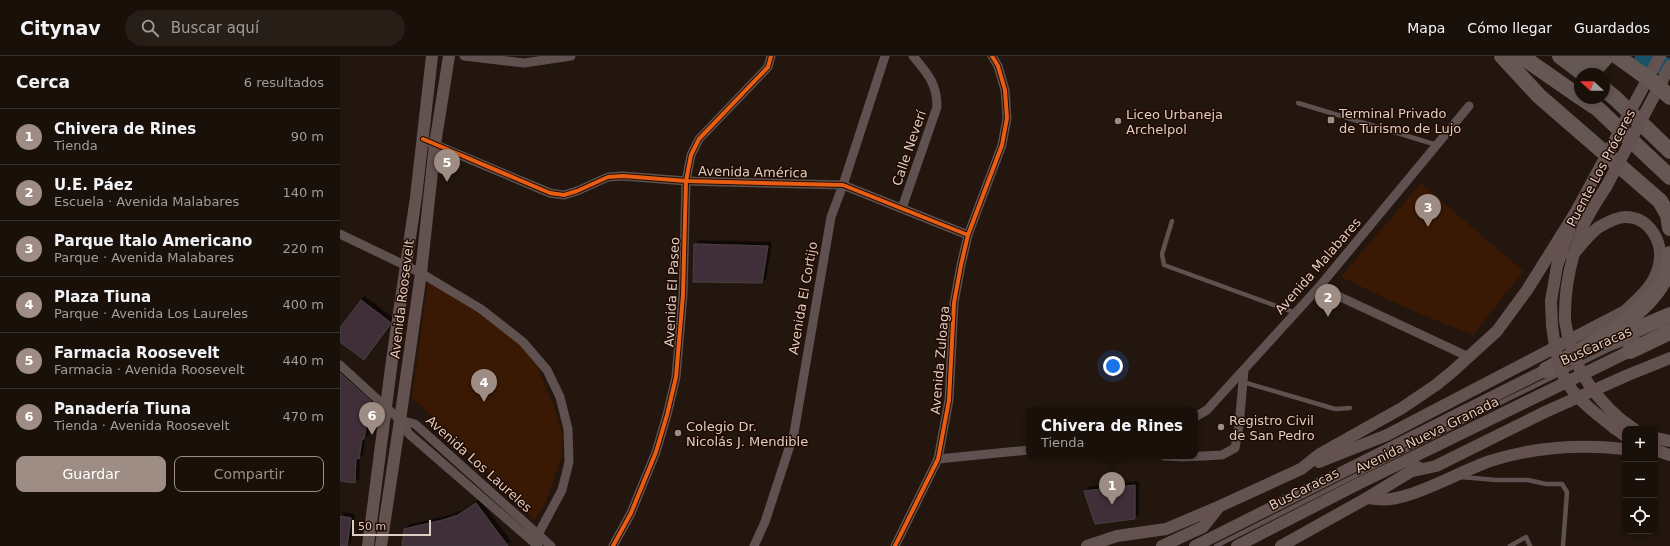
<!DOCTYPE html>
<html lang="es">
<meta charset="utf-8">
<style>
:root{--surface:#1a100a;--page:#271e18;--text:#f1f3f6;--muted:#9f9d9c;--line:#38302b;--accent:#9d8d84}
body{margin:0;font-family:"DejaVu Sans",sans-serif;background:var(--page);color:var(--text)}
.controls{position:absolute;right:12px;bottom:12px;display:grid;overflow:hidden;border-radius:8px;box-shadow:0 2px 6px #0003}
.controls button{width:36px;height:36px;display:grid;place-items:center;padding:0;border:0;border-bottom:1px solid var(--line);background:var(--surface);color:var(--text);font:20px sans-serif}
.compass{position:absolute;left:1234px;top:12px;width:36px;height:36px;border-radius:50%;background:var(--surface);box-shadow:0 2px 6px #0003;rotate:292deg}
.scale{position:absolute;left:12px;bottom:10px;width:79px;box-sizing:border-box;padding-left:4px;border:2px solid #decdc4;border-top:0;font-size:11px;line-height:14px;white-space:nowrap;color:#decdc4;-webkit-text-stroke:3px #210b01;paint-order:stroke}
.you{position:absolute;left:773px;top:310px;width:14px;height:14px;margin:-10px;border:3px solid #fff;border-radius:50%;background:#1a73e8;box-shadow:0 0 0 6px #1a73e833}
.badge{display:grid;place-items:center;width:26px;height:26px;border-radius:50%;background:var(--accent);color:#fff;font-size:13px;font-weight:700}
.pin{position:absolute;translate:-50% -33px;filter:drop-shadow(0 1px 2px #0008)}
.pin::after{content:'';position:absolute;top:21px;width:14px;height:12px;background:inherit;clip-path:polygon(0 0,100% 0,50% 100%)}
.popup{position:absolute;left:686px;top:351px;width:172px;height:52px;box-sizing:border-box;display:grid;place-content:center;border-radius:8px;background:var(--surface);filter:drop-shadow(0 1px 3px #0005);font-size:13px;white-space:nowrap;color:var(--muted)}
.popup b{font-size:15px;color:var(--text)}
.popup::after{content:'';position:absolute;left:50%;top:100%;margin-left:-8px;border:8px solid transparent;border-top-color:var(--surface)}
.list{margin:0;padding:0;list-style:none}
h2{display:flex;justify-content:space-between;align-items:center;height:52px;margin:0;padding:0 16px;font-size:17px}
h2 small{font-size:13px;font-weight:400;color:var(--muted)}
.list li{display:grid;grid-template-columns:26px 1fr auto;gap:12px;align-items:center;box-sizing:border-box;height:56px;padding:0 16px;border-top:1px solid var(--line)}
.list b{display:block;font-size:15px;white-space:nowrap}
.list p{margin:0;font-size:13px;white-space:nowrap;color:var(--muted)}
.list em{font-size:13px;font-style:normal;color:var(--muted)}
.actions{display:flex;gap:8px;padding:12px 16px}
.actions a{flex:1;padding:9px 0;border:1px solid var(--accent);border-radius:8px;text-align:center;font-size:14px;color:var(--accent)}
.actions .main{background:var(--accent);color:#fff}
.icon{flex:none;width:22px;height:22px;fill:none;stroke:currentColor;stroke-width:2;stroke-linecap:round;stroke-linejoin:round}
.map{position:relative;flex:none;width:1330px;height:490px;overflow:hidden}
header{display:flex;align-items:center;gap:24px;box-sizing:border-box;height:56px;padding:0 20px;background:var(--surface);border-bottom:1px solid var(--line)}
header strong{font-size:19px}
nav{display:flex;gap:22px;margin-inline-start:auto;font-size:14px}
.search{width:280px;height:36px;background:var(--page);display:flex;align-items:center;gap:10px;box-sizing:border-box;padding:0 14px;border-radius:22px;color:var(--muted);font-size:15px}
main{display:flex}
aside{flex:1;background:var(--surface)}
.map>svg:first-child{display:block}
.green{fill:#3a1904}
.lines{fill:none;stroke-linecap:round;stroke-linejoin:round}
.river{stroke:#19536a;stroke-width:19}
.building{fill:#3f2f38;stroke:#494042;filter:url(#shadow)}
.lane{stroke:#5f514f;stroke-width:4.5}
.street{stroke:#5f514f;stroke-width:9}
.secondary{stroke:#635250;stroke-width:12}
.highway{stroke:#655754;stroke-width:16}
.secondary-bridge{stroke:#635250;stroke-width:12}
.highway-bridge{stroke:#655754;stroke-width:16}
.cycleway-casing{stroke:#210b01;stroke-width:6}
.cycleway{stroke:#e95d12;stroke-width:4}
.poi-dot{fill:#9d8d84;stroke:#210b01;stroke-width:1.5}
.labels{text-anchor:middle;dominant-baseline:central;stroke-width:3;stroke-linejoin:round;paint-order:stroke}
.poi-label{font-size:13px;fill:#decdc4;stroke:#210b01;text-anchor:start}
.street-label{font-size:13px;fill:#decdc4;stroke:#210b01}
</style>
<header>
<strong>Citynav</strong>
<div class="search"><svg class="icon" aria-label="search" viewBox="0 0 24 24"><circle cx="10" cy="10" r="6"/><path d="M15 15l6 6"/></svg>Buscar aquí</div>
<nav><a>Mapa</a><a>Cómo llegar</a><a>Guardados</a></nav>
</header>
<main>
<aside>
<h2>Cerca<small>6 resultados</small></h2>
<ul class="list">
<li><span class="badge">1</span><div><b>Chivera de Rines</b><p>Tienda</p></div><em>90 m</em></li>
<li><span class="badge">2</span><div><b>U.E. Páez</b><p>Escuela · Avenida Malabares</p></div><em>140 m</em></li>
<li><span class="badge">3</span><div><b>Parque Italo Americano</b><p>Parque · Avenida Malabares</p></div><em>220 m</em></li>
<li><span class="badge">4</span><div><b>Plaza Tiuna</b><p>Parque · Avenida Los Laureles</p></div><em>400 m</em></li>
<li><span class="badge">5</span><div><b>Farmacia Roosevelt</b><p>Farmacia · Avenida Roosevelt</p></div><em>440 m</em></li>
<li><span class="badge">6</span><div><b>Panadería Tiuna</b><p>Tienda · Avenida Roosevelt</p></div><em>470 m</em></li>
</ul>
<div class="actions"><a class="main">Guardar</a><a>Compartir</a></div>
</aside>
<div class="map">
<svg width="1330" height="490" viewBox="0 0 1330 490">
<defs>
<filter id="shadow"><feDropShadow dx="3.5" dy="-3.5" stdDeviation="0" flood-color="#0009"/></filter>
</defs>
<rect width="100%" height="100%" fill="#23160e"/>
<g class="green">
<path d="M1081 127 1183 215 1133 279 1073 255 1001 221Z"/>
<path d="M88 226 130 249 180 288 196 308 214 351 223 379 222 401 205 448 194 464 72 341Z"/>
</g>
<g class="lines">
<path class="river" d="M1304 0 1330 13"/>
</g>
<g class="building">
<path d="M354 188 428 190 422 227 353 226Z"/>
<path d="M21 244 50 266V269L24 304 0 286V272Z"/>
<path d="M0 317 31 345 24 383H22L19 403 16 402 15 427 0 425Z"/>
<path d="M795 429V463L755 468 744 435Z"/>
<path d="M136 447 168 490H62L64 473 103 464 118 459Z"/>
<path d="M0 460 11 462 7 490H0Z"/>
</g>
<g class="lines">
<g class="lane">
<path d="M958 47 1097 89"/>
<path d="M832 165 822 198 824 209 956 257"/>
<path d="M903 326 995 353 1010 352"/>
<path d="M1121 421 1156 424H1188L1206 428H1222L1227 436 1223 490"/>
<path d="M876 490 1170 342 1270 293 1298 283"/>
<path d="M1170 490 1186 481 1190 490"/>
</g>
<g class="street">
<path d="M124 0 184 7 231 0"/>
<path d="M89 86 210 137 224 139 237 135 268 121 283 120 346 125 503 129 628 179"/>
<path d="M562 152 597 51C597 27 587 17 573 0"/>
<path d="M0 178 81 217 141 253 183 286 207 314 220 341 228 373 229 406 222 434 194 486"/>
<path d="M979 231 1129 301"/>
<path d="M0 309 60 364 69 378 198 490"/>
<path d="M855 361 867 354 979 231 1129 50"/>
<path d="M60 364 75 368 211 490"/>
<path d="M824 400 843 401 882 399 895 392 899 370 904 314"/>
<path d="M598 403 689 394"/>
<path d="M273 490 291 457 316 396 327 359 336 321 343 239 346 125 351 99 359 83 428 11 431 0"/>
<path d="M414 490 425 466 454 377 491 161 503 129 545 0"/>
<path d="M555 490 598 403 609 344 614 247 621 209 628 179 662 89 667 62 665 34 658 10 652 0"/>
</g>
<g class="secondary">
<path d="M1225 265C1224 230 1232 197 1245 166 1251 154 1259 142 1266 131"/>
<path d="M1212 269 1211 245 1217 210 1234 159 1252 126"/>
<path d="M1280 363 1294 373"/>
<path d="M1274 372 1285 380"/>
<path d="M1315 382 1330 385"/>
<path d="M1315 394 1330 399"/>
<path d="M979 406 1047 379 1285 255C1299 242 1315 229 1319 209 1324 187 1310 161 1285 161 1277 161 1266 167 1259 171 1249 178 1240 190 1232 200"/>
<path d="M1073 415 1096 410 1205 356 1288 319 1330 302"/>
<path d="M1027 442C1034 443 1043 444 1051 443 1082 438 1119 416 1150 405 1194 391 1239 388 1285 393"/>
<path d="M28 490 52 304 76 141 92 0"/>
<path d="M41 490 60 364 81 217 95 88 109 0"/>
<path d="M747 490 777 480 826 473 878 451 961 413 980 398 1062 352 1096 329 1113 315 1157 275 1187 234 1234 159"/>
<path d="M822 490 863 471 878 452"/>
<path d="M855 490 1206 314"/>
<path d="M897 490 1016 429 1290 295"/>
<path d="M941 490 1027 442 1078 411"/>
</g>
<g class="highway">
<path d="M1162 0 1199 40 1320 145 1328 159 1330 172"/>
<path d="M1181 0 1240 41"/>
<path d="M1220 0 1244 18"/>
<path d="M1240 0 1258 10 1267 0"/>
<path d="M1264 33 1275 42 1330 95"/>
<path d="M1242 42 1257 52 1330 121"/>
<path d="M1267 286 1330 259"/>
<path d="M1290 295 1330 276"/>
<path d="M1206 314C1244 292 1305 263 1325 222 1328 215 1329 205 1330 198"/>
</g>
<g class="secondary-bridge">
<path d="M1252 126 1320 0"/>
<path d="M1266 131 1330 10"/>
<path d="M1225 265C1232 308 1248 334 1280 363"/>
<path d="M1212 269C1214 286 1217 305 1224 321 1234 342 1257 358 1274 372"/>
</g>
<path class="highway-bridge" d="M1277 0 1313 26 1330 41"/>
<g class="cycleway-casing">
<g id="cycleway">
<path d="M83 83 210 137 224 139 237 135 268 121 283 120 346 125 503 129 628 179"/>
<path d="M273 490 291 457 316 396 327 359 336 321 343 239 346 125 351 99 359 83 428 11 431 0"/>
<path d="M555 490 598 403 609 344 614 247 621 209 628 179 662 89 667 62 665 34 658 10 652 0"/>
</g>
</g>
<use href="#cycleway" class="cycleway"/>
</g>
<g class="poi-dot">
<rect x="987" y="60" width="8" height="8" rx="2"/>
<circle cx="778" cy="65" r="4"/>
<circle cx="881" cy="371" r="4"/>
<circle cx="338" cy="377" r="4"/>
</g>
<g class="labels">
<g class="poi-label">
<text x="999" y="57">Terminal Privado<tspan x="999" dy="15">de Turismo de Lujo</tspan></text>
<text x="786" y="58">Liceo Urbaneja<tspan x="786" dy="15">Archelpol</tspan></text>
<text x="889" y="364">Registro Civil<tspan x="889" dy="15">de San Pedro</tspan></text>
<text x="346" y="370">Colegio Dr.<tspan x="346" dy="15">Nicolás J. Mendible</tspan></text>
</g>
<g class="street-label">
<text transform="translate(569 92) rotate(-71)">Calle Neverí</text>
<text transform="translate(1261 112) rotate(-62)">Puente Los Próceres</text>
<text transform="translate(413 116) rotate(1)">Avenida América</text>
<text transform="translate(978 210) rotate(-49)">Avenida Malabares</text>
<text transform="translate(332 236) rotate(-87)">Avenida El Paseo</text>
<text transform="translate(463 242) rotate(-80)">Avenida El Cortijo</text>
<text transform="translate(62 243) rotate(-83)">Avenida Roosevelt</text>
<text transform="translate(1256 290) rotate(-24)">BusCaracas</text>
<text transform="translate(600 304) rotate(-85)">Avenida Zuloaga</text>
<text transform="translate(1087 379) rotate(-26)">Avenida Nueva Granada</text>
<text transform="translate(139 408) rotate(42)">Avenida Los Laureles</text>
<text transform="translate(964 433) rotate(-27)">BusCaracas</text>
</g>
</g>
</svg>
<div class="controls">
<button>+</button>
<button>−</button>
<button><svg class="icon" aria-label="locate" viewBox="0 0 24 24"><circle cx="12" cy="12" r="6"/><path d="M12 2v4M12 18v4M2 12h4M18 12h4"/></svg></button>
</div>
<svg class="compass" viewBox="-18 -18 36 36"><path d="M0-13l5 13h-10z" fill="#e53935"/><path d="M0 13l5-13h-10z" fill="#9f9d9c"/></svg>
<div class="scale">50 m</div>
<div class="you"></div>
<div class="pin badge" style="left:772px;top:449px">1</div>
<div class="popup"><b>Chivera de Rines</b>Tienda</div>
<div class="pin badge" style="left:988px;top:261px">2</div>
<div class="pin badge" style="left:1088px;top:171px">3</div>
<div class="pin badge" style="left:144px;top:346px">4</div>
<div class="pin badge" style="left:107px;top:126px">5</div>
<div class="pin badge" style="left:32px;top:379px">6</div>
</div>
</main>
